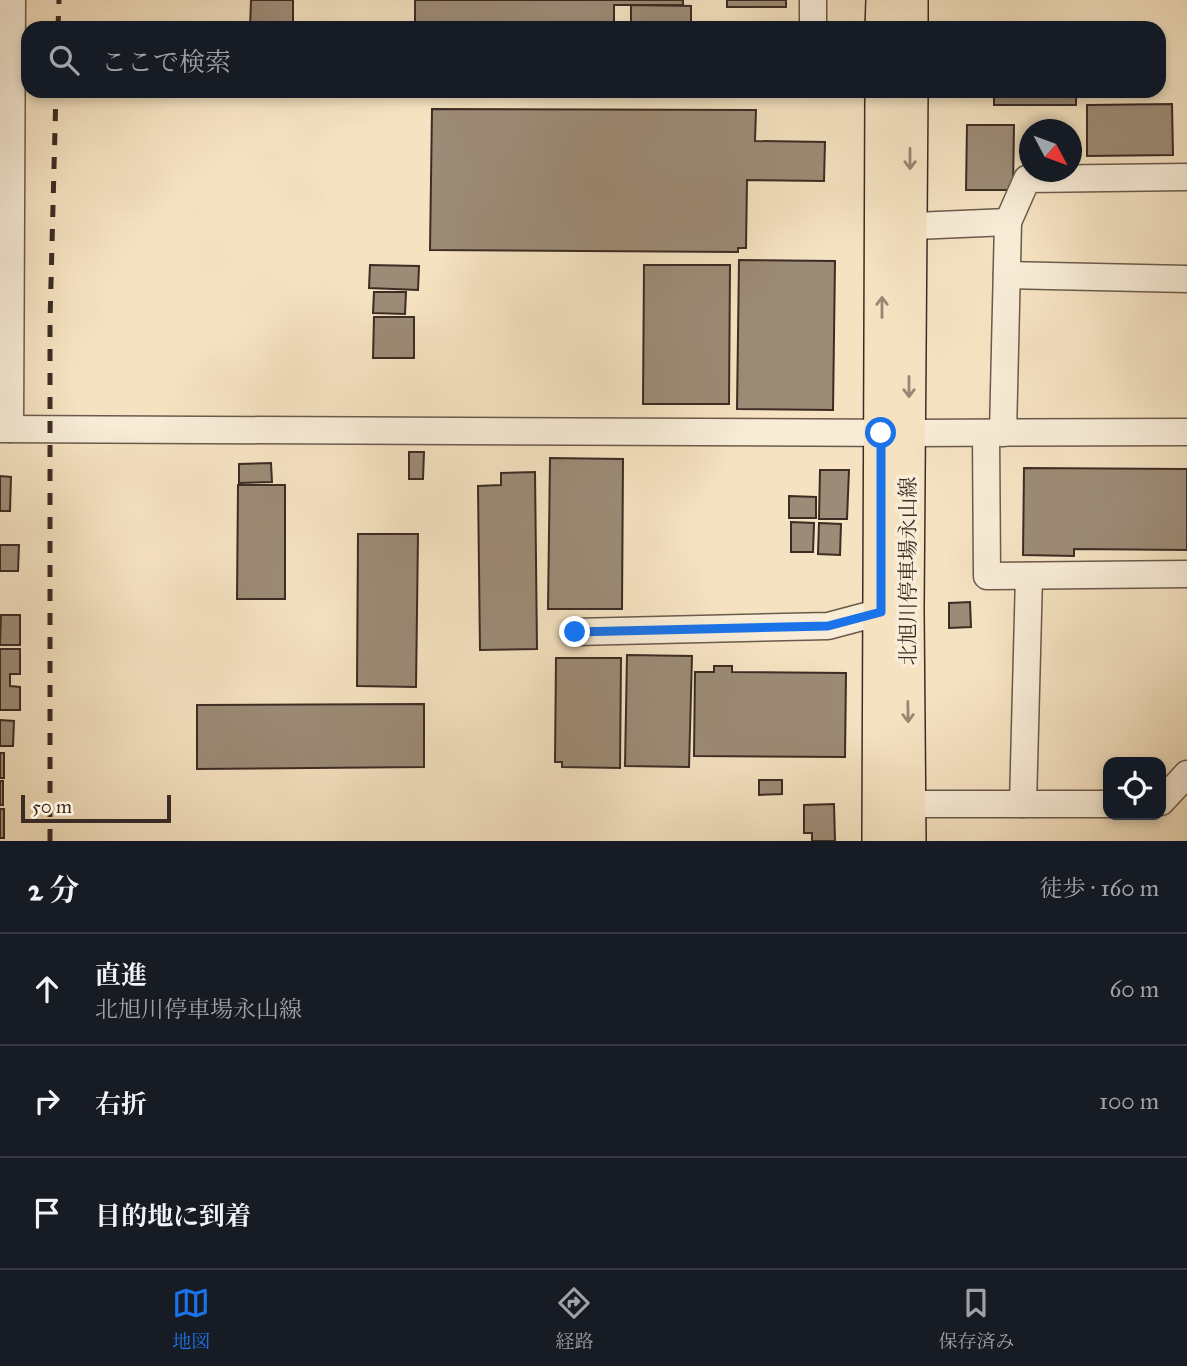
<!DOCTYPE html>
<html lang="ja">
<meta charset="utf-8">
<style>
:root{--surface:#171b24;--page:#20242c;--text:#f1f3f6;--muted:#9ea1a6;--line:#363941;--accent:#1a73e8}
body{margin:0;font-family:"IM FELL Great Primer","Noto Serif JP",serif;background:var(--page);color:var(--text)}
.controls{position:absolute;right:21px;bottom:21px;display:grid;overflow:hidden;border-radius:14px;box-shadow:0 4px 10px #0003}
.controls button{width:63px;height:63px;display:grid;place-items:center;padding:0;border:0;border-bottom:2px solid var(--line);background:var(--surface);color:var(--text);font:35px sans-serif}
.compass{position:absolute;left:1019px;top:119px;width:63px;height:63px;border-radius:50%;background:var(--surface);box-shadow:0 4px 10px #0003;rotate:131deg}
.scale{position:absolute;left:21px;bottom:18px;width:150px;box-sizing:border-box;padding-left:7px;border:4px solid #3c2c24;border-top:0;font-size:19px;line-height:24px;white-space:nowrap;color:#3c2c24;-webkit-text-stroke:5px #f8ecd7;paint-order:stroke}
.stop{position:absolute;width:21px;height:21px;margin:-16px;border:5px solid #1a73e8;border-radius:50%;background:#fff}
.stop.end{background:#1a73e8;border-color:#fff;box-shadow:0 2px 7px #0008}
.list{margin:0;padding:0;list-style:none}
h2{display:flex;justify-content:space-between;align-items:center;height:91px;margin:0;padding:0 28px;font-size:30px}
h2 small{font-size:23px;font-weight:400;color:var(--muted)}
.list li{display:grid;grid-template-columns:46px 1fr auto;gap:21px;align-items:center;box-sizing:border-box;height:112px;padding:0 28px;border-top:2px solid var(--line)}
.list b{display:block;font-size:26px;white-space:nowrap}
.list p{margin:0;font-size:23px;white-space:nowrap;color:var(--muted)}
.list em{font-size:23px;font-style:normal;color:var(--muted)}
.icon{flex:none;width:38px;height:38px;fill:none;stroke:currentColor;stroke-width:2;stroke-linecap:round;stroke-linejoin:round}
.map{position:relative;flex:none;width:1187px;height:841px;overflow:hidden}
.search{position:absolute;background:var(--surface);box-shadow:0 4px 10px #0003;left:21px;right:21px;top:21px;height:77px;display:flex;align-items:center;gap:18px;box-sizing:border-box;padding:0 24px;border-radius:21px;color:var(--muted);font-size:26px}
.sheet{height:427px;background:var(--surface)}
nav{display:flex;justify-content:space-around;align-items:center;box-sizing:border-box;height:98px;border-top:2px solid var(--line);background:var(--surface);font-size:19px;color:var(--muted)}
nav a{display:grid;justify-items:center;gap:4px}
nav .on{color:var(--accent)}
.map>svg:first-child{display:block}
.building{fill:#9c8b76;stroke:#3c2c24;stroke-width:2}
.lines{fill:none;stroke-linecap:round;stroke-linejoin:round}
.minor-casing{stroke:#6a5a4b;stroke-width:29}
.major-casing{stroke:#3c2c24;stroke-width:36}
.minor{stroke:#f8ecd7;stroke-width:26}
.major{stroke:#f5e2c1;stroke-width:33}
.rail{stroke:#3c2c24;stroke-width:5;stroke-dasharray:12 12;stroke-linecap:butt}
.oneway{stroke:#988772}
.route{stroke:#1a73e8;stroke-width:9}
.labels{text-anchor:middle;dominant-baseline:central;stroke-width:7;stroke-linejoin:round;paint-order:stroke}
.street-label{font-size:21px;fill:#3c2c24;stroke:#f8ecd7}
</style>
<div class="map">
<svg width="1187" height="841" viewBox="0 0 1187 841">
<rect width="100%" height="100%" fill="#f5e2c1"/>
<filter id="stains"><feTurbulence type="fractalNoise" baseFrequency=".00286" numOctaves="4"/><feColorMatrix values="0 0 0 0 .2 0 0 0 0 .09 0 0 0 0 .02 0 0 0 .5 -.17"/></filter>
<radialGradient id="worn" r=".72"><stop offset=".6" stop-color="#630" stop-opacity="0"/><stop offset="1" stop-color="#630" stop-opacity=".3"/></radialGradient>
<g class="building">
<path d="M251 0H293V28H250Z"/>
<path d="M415 0H683V5H614V28H415Z"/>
<rect x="727" y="0" width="59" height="7"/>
<path d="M631 5 691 6V28H631Z"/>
<rect x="994" y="91" width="82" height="14"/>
<rect x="1098" y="91" width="31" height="3"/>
<path d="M1172 104 1173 155 1087 156V105Z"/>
<path d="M432 109 756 110 755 141 825 142 824 181 747 180 746 248H738V252L430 250Z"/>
<path d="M967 125H1014L1013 190H966Z"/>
<path d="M739 260 835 261 833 410 737 409Z"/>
<path d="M370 265 419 266 418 290 369 288Z"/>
<path d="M644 265H730L729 404H643Z"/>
<path d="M374 292H406L405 314 373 313Z"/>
<path d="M374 317H414V358H373Z"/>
<path d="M409 452H424L423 479H409Z"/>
<path d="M550 458 623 459 622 609H548Z"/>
<path d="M271 463 272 482 239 483V464Z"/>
<path d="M1024 468 1187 469V550L1074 549V556L1023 555Z"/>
<path d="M820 470H849L847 519H819Z"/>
<path d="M535 472 537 649 480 650 478 486 501 485V473Z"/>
<path d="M0 476 11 477 10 511H0Z"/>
<path d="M238 485H285V599H237Z"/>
<path d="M789 496 816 497V518H789Z"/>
<path d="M791 522 814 523 813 552H791Z"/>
<path d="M819 523 841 524 840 555 818 554Z"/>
<path d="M358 534H418L416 687 357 686Z"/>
<path d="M0 545H19L18 571H0Z"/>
<path d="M970 602 971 627 949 628V603Z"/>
<path d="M1 615H20V645H0Z"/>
<path d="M0 649H20V674H10V686L20 687V710H0Z"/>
<path d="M627 655 692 656 689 767 625 766Z"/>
<path d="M556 658H621L620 768 562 767V762H555Z"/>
<path d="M714 666H732V672L846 673 845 757 694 756 695 672H714Z"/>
<path d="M424 704V767L197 769V705Z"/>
<path d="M0 720 14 721 13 746H0Z"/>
<rect x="0" y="753" width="4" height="25"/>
<path d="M759 780H782V794L759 795Z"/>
<rect x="0" y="781" width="3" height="24"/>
<path d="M834 804 835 841H812V833H804V805Z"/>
<rect x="0" y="809" width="4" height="29"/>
</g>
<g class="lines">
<g class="minor-casing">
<g id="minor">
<path d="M813 0V28"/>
<path d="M891 227 1008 222"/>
<path d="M1007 275 1187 279"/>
<path d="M0 429 909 433 1187 432"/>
<path d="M10 429 12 0"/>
<path d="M986 433 987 576 1187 574"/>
<path d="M1003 433 1008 222 1027 179 1187 177"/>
<path d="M575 632 828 626 881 612"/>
<path d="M1161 802 1187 774"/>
<path d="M892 804H1108"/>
<path d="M1023 804 1029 576"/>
</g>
</g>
<g class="major-casing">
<g id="major">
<path d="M882 28 883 0"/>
<path d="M911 28V0"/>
<path d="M879 841 882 91"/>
<path d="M909 841 907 610 911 91"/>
</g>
</g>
<use href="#minor" class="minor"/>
<use href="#major" class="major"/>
<g class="rail">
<path d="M58 28 59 0"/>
<path d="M50 841V321L56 91"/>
</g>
</g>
<defs><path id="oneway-shaft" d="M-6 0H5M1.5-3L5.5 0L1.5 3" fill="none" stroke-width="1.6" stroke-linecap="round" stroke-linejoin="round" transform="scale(1.75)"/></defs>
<g class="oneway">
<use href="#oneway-shaft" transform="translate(910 159) rotate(90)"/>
<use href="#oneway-shaft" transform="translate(882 307) rotate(-90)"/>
<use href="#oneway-shaft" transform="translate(909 387) rotate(90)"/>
<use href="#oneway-shaft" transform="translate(908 712) rotate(89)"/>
</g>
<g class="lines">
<path class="route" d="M575 632 828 626 881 612V433"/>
</g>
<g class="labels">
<g class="street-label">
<text transform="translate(908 571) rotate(-90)">北旭川停車場永山線</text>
</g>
</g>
<rect width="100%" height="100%" filter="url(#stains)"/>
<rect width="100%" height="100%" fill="url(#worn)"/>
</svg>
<div class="controls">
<button><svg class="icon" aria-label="locate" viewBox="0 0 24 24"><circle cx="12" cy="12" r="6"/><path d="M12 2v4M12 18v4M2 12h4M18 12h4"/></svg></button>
</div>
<svg class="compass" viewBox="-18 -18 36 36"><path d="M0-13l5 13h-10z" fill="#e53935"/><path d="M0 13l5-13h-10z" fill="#9ea1a6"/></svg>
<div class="scale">50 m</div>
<div class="stop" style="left:881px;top:433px"></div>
<div class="stop end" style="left:575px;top:632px"></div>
<div class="search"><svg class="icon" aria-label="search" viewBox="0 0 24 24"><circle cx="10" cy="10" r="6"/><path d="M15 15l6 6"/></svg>ここで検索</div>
</div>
<section class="sheet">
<h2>2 分<small>徒歩 · 160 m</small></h2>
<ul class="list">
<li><svg class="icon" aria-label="ahead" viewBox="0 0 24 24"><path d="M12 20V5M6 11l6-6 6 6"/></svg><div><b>直進</b><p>北旭川停車場永山線</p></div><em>60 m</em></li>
<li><svg class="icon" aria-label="right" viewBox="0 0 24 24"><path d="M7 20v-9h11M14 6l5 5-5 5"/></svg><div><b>右折</b></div><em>100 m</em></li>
<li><svg class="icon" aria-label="arrive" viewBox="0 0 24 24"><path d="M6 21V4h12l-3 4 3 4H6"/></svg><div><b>目的地に到着</b></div></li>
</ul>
</section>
<nav>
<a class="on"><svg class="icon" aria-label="map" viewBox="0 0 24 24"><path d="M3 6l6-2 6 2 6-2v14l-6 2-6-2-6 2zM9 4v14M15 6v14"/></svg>地図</a>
<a><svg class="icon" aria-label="directions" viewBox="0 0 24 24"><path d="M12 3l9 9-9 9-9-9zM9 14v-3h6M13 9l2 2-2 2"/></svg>経路</a>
<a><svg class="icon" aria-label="saved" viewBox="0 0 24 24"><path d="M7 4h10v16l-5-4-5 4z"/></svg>保存済み</a>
</nav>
